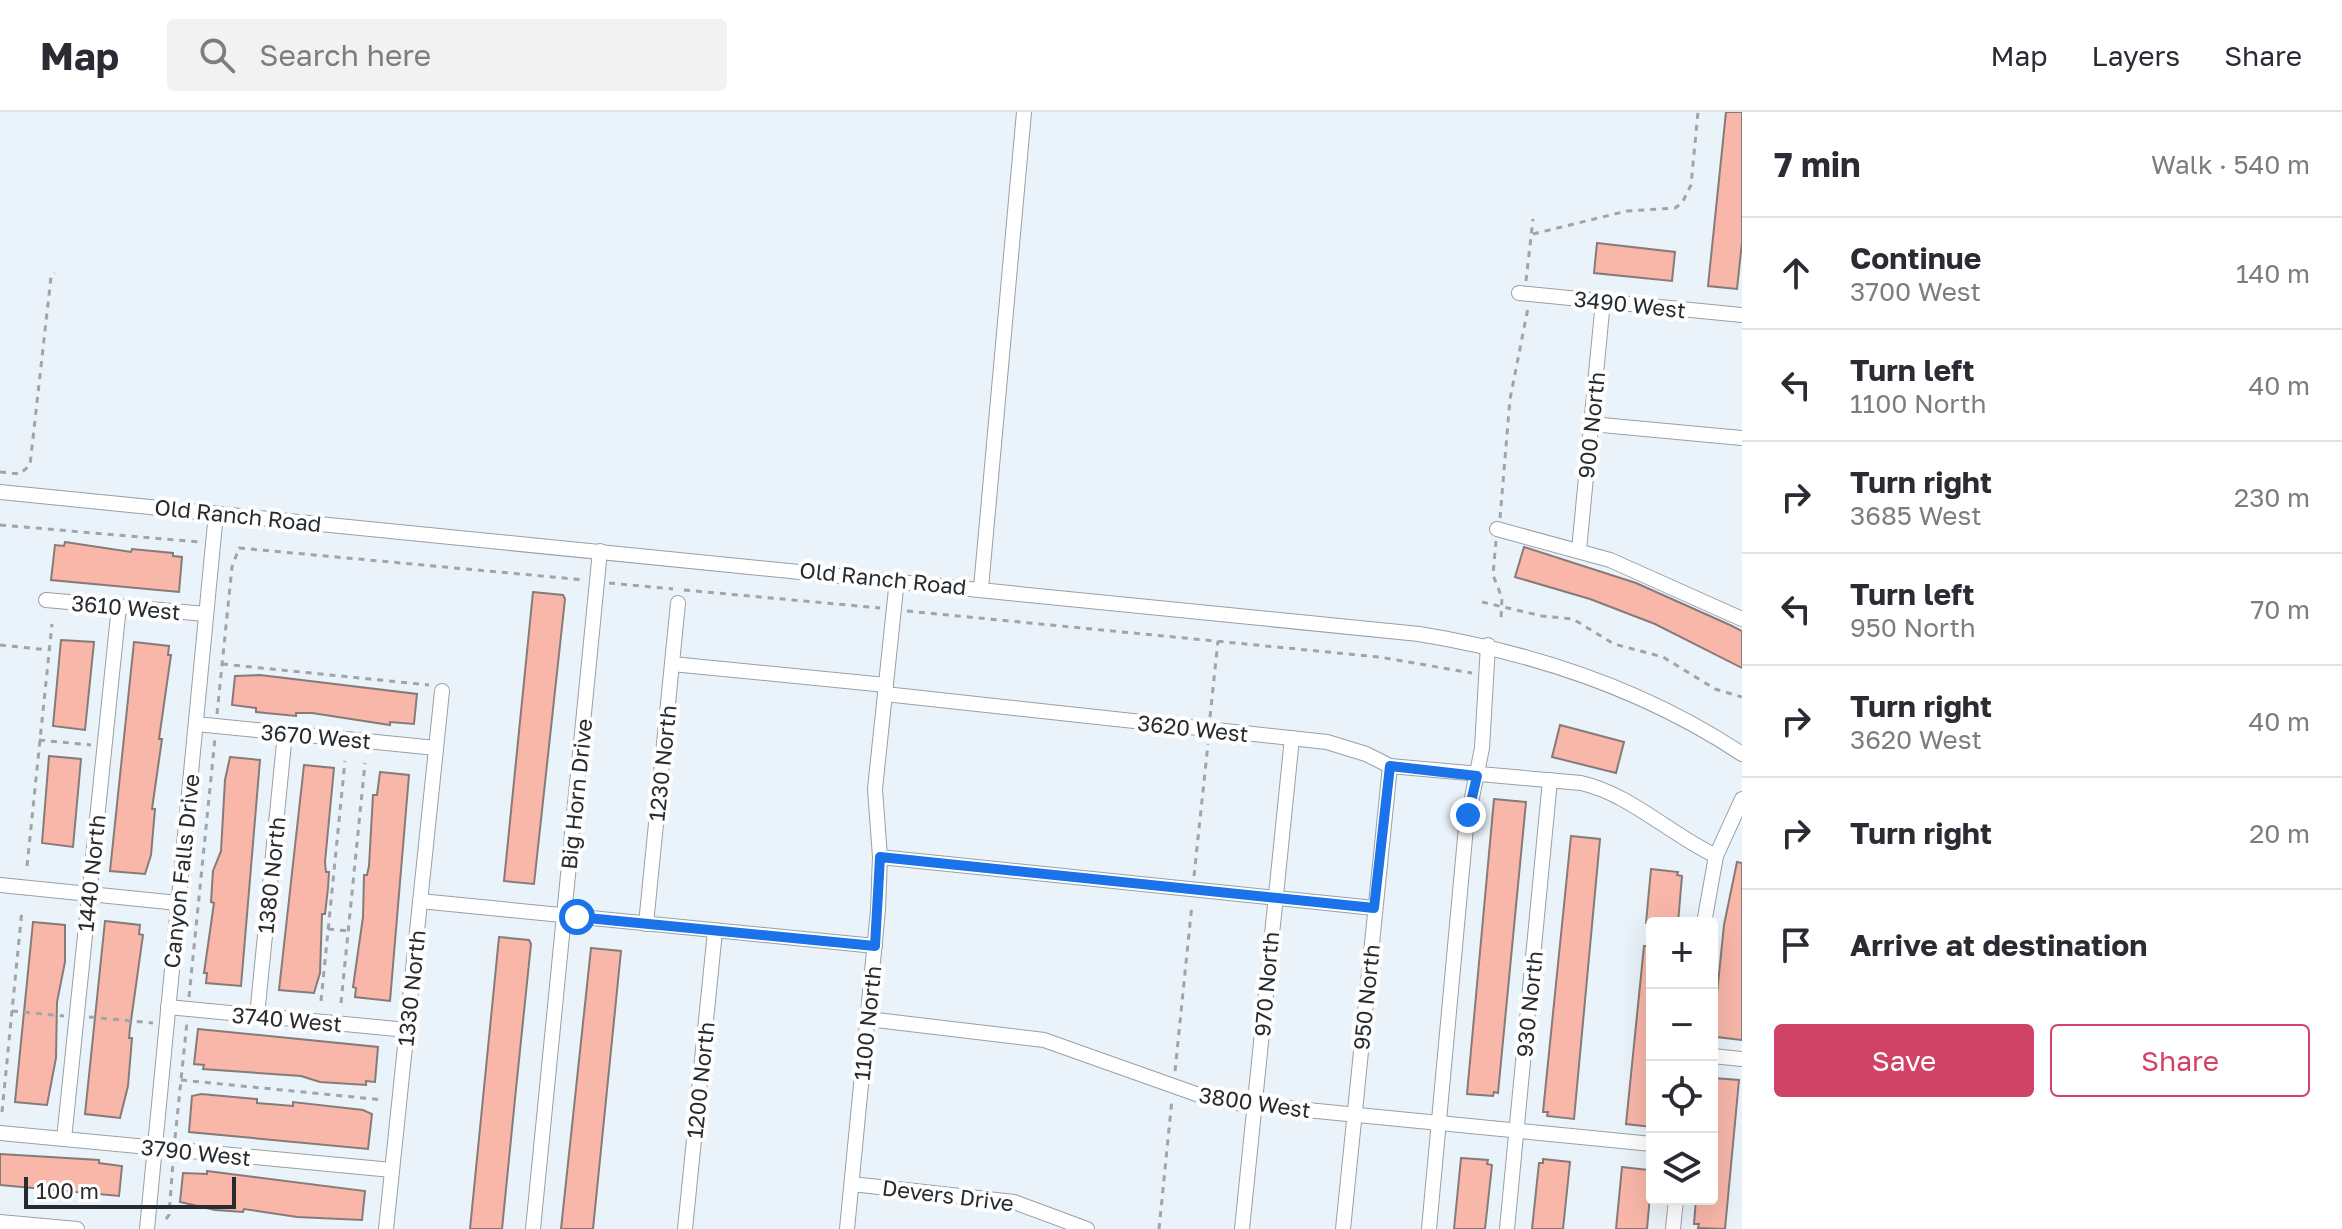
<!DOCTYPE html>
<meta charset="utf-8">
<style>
:root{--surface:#fff;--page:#f2f2f3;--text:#2b2b33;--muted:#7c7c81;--line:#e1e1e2;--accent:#d14267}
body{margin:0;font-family:"Golos Text",sans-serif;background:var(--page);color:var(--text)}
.controls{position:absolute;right:24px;bottom:24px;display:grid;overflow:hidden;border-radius:8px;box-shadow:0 8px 32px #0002}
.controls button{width:72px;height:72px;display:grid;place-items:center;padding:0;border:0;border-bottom:2px solid var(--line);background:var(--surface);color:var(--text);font:40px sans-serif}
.scale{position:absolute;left:24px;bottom:20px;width:212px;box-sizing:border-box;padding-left:8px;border:4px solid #282b2e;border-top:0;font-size:22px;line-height:28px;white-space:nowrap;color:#282b2e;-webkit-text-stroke:6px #fefefe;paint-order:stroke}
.stop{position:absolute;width:24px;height:24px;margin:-18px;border:6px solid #1a73e8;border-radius:50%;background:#fff}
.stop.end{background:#1a73e8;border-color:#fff;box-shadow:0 2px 8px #0008}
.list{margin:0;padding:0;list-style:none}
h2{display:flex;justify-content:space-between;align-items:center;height:104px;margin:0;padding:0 32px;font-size:34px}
h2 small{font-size:26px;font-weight:400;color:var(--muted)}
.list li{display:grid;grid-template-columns:52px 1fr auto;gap:24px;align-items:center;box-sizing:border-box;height:112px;padding:0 32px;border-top:2px solid var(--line)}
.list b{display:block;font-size:30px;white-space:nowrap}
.list p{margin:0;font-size:26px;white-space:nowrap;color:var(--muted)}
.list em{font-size:26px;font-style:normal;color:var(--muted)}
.actions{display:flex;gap:16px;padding:24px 32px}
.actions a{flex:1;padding:18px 0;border:2px solid var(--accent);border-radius:8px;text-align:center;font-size:28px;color:var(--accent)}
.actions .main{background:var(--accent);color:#fff}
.icon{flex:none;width:44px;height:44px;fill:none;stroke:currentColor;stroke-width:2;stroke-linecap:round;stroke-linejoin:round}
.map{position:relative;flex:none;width:1742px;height:1117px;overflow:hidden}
header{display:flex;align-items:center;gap:48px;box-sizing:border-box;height:112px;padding:0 40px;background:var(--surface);border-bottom:2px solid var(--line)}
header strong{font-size:38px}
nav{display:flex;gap:44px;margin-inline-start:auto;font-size:28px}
.search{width:560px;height:72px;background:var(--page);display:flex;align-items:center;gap:20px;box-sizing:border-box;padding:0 28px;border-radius:8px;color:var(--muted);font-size:30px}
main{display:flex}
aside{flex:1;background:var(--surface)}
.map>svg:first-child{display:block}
.building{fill:#f8b7a9;stroke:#867b79;stroke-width:2}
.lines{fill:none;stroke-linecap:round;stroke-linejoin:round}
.minor-casing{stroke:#98a0a8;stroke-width:16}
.path{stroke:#9fa5ab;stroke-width:3;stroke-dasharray:6 6;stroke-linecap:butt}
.minor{stroke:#fff;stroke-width:14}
.route{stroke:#1a73e8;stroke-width:10}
.labels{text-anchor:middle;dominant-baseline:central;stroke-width:8;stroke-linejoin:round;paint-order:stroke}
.street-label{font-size:22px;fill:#282b2e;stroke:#fefefe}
</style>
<header>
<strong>Map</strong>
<div class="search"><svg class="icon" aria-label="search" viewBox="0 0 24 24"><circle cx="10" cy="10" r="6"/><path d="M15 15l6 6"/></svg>Search here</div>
<nav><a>Map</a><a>Layers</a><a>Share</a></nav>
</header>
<main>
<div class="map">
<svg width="1742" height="1117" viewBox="0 0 1742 1117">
<rect width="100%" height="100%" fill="#eaf2fa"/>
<g class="building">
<path d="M1726 0H1742V130L1737 177 1708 174Z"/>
<path d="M1597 131 1675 140 1672 169 1594 161Z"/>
<path d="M65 430 131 440 132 437 173 441V444L182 445 179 480 51 468 55 433 64 434Z"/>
<path d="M1524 435 1636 471 1730 513 1742 519V556L1655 512 1590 487 1515 465Z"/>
<path d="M533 480 563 483 565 487 534 772 504 769Z"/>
<path d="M61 528 94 530 85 618 53 614Z"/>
<path d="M134 530 169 534 168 543H171L159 627H162L152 697H155L151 743 145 762 110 759Z"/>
<path d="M260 563 417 582 414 612 390 610V613L312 601H296V604L256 600V596L232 593 235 564Z"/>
<path d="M1560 613 1624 630 1616 661 1552 645Z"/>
<path d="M49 644 81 647 73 735 42 731Z"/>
<path d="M230 645 260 648 241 874 206 871 207 861H204L214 791 211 790 213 759 221 739 225 668Z"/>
<path d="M304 653 334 656 325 750 326 760H329L328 776 325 802H322L320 861 314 881 279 878Z"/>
<path d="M380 660 409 663 390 889 355 885 356 876 353 875 363 805 364 763H367L369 754 373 683H377Z"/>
<path d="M1494 687 1526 690 1498 981 1494 980 1493 984 1467 982Z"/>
<path d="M1571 724 1600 727 1574 1007 1547 1004 1548 1000H1543Z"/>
<path d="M1737 750 1742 751V928L1717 925V921H1713L1724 813Z"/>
<path d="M1651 757 1678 760 1677 763 1682 764 1678 811H1646Z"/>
<path d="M105 809 140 813 139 822 143 823 130 916 129 926H132L128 974 120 1006 85 1002Z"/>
<path d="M33 810 65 813V850L57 890 56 946 47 993 15 990Z"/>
<path d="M499 825 529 828 531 832 516 977 502 1117H470Z"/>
<path d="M1644 834H1652V1015L1626 1012Z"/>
<path d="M591 836 621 839 593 1117H561Z"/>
<path d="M198 917 378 935 375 970 366 969V973L320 970 301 964 203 957 204 953 194 952Z"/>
<path d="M1713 966 1739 968 1725 1117 1698 1116 1699 1112H1694L1696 1087H1712Z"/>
<path d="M201 982 257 987V991L293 994V990L363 998 372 1002 368 1037 189 1020 192 984Z"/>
<path d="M0 1042 99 1048V1051L122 1054 119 1084 0 1073Z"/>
<path d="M1461 1046 1488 1048 1487 1052 1492 1053 1485 1117H1454Z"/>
<path d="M1543 1047 1570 1050 1563 1117H1532L1539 1051H1543Z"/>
<path d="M1622 1055 1649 1058 1648 1062H1652L1647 1117H1616Z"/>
<path d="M207 1059 365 1079 362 1108 297 1105 244 1097 243 1100 215 1098 180 1090 183 1061 207 1062Z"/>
</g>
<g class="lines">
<g class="minor-casing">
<g id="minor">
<path d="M1519 181 1742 203"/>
<path d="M1591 312 1742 326"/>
<path d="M0 380 1419 522C1535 541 1644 577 1742 642"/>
<path d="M1497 417 1610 448 1742 507"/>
<path d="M1579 438 1603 189"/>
<path d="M981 476 1024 0"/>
<path d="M46 488 206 502"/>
<path d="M672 552 886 573"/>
<path d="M885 582 1327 630 1366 642 1390 654 1581 671C1630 682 1671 723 1716 744"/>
<path d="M196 612 436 636"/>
<path d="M880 745 1374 796"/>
<path d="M0 773 178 791"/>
<path d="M420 789 875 834"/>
<path d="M1704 811 1716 744 1742 687"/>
<path d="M646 812 678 491"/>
<path d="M168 895 407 918"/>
<path d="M257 904 285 621"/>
<path d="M868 907 1044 928 1199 983 1236 991 1652 1032"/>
<path d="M1712 944 1742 947"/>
<path d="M0 1021 392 1058"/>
<path d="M64 1027 119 494"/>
<path d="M852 1072 1014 1090 1087 1117"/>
<path d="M0 1110 77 1117"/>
<path d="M147 1117 216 401"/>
<path d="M386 1117 442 579"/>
<path d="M533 1117 600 439"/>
<path d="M685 1117 715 819"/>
<path d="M847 1117 878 798 880 745 875 677 897 467"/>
<path d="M1242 1117 1292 626"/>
<path d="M1343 1117 1390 654"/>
<path d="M1429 1117 1466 715 1482 636 1488 533"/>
<path d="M1507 1117 1550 668"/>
<path d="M1673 1117 1676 1087"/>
</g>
</g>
<g class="path">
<path d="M1533 122 1627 99 1675 96 1682 91 1691 73 1698 0"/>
<path d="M1526 169 1533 107"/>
<path d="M0 360 20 362 30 353 51 165 55 161"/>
<path d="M1500 406 1510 287 1528 196"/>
<path d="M0 413 199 430"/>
<path d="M1496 429 1493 463 1502 486 1501 507"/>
<path d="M609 471 673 477"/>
<path d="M684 478 880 496"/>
<path d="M1482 490 1542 504 1573 507 1614 532 1663 545 1715 577 1742 585"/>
<path d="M907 499 1379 545 1472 561"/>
<path d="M0 533 48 538"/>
<path d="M222 552 429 573"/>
<path d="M217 602 232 455 239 436 585 468"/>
<path d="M1210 605 1218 529"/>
<path d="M39 628 91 633"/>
<path d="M27 754 52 512"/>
<path d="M1194 764 1208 632"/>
<path d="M328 817 348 819"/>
<path d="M189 885 215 626"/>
<path d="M321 889 345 649"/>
<path d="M341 891 365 651"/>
<path d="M12 899 64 904"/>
<path d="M89 905 153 911"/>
<path d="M1175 959 1192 792"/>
<path d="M181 968 384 988"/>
<path d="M2 1000 22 798"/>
<path d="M175 1026 187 910"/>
<path d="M166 1107 169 1103 173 1050"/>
<path d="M1159 1117 1172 987"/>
</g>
<use href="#minor" class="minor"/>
</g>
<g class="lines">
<path class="route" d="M577 805 875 834 880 745 1374 796 1390 654 1477 664 1468 703"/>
</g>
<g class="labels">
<g class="street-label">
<text transform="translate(1630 192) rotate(6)">3490 West</text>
<text transform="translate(1591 313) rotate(-84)">900 North</text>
<text transform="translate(238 403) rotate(6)">Old Ranch Road</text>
<text transform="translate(883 466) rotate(6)">Old Ranch Road</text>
<text transform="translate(126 495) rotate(5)">3610 West</text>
<text transform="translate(1193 616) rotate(6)">3620 West</text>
<text transform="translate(316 624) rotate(5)">3670 West</text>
<text transform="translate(662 651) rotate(-84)">1230 North</text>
<text transform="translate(576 682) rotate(-84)">Big Horn Drive</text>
<text transform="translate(181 759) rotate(-84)">Canyon Falls Drive</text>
<text transform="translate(91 761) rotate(-84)">1440 North</text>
<text transform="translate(271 763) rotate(-84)">1380 North</text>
<text transform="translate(1266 872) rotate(-85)">970 North</text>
<text transform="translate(411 876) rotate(-84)">1330 North</text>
<text transform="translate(1366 885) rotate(-84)">950 North</text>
<text transform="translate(1529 892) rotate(-84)">930 North</text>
<text transform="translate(287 907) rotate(5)">3740 West</text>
<text transform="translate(867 911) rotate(-84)">1100 North</text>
<text transform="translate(700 968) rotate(-84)">1200 North</text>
<text transform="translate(1255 990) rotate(8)">3800 West</text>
<text transform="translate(196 1040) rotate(6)">3790 West</text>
<text transform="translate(948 1083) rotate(7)">Devers Drive</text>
</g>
</g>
</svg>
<div class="controls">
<button>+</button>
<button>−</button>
<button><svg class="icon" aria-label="locate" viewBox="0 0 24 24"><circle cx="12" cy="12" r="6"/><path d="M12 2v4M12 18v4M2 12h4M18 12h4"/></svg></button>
<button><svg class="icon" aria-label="layers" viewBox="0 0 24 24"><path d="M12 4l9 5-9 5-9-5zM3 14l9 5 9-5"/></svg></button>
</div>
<div class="scale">100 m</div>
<div class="stop" style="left:577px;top:805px"></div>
<div class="stop end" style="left:1468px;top:703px"></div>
</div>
<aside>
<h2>7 min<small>Walk · 540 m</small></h2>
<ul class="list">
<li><svg class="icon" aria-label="ahead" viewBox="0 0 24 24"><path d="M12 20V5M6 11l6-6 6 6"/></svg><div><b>Continue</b><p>3700 West</p></div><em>140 m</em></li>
<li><svg class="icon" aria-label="left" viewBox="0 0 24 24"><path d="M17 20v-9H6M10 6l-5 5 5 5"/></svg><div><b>Turn left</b><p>1100 North</p></div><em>40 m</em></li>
<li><svg class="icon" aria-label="right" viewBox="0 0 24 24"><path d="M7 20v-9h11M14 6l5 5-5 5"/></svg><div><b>Turn right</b><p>3685 West</p></div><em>230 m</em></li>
<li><svg class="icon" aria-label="left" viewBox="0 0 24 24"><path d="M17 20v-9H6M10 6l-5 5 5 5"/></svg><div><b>Turn left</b><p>950 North</p></div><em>70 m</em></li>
<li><svg class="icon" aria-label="right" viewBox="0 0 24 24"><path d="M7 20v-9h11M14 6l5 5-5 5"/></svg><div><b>Turn right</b><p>3620 West</p></div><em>40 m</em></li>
<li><svg class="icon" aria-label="right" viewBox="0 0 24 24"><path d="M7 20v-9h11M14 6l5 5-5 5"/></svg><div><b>Turn right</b></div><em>20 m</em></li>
<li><svg class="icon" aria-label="arrive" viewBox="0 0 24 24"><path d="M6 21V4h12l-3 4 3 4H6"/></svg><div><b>Arrive at destination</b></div></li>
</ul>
<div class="actions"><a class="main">Save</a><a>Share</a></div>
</aside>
</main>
